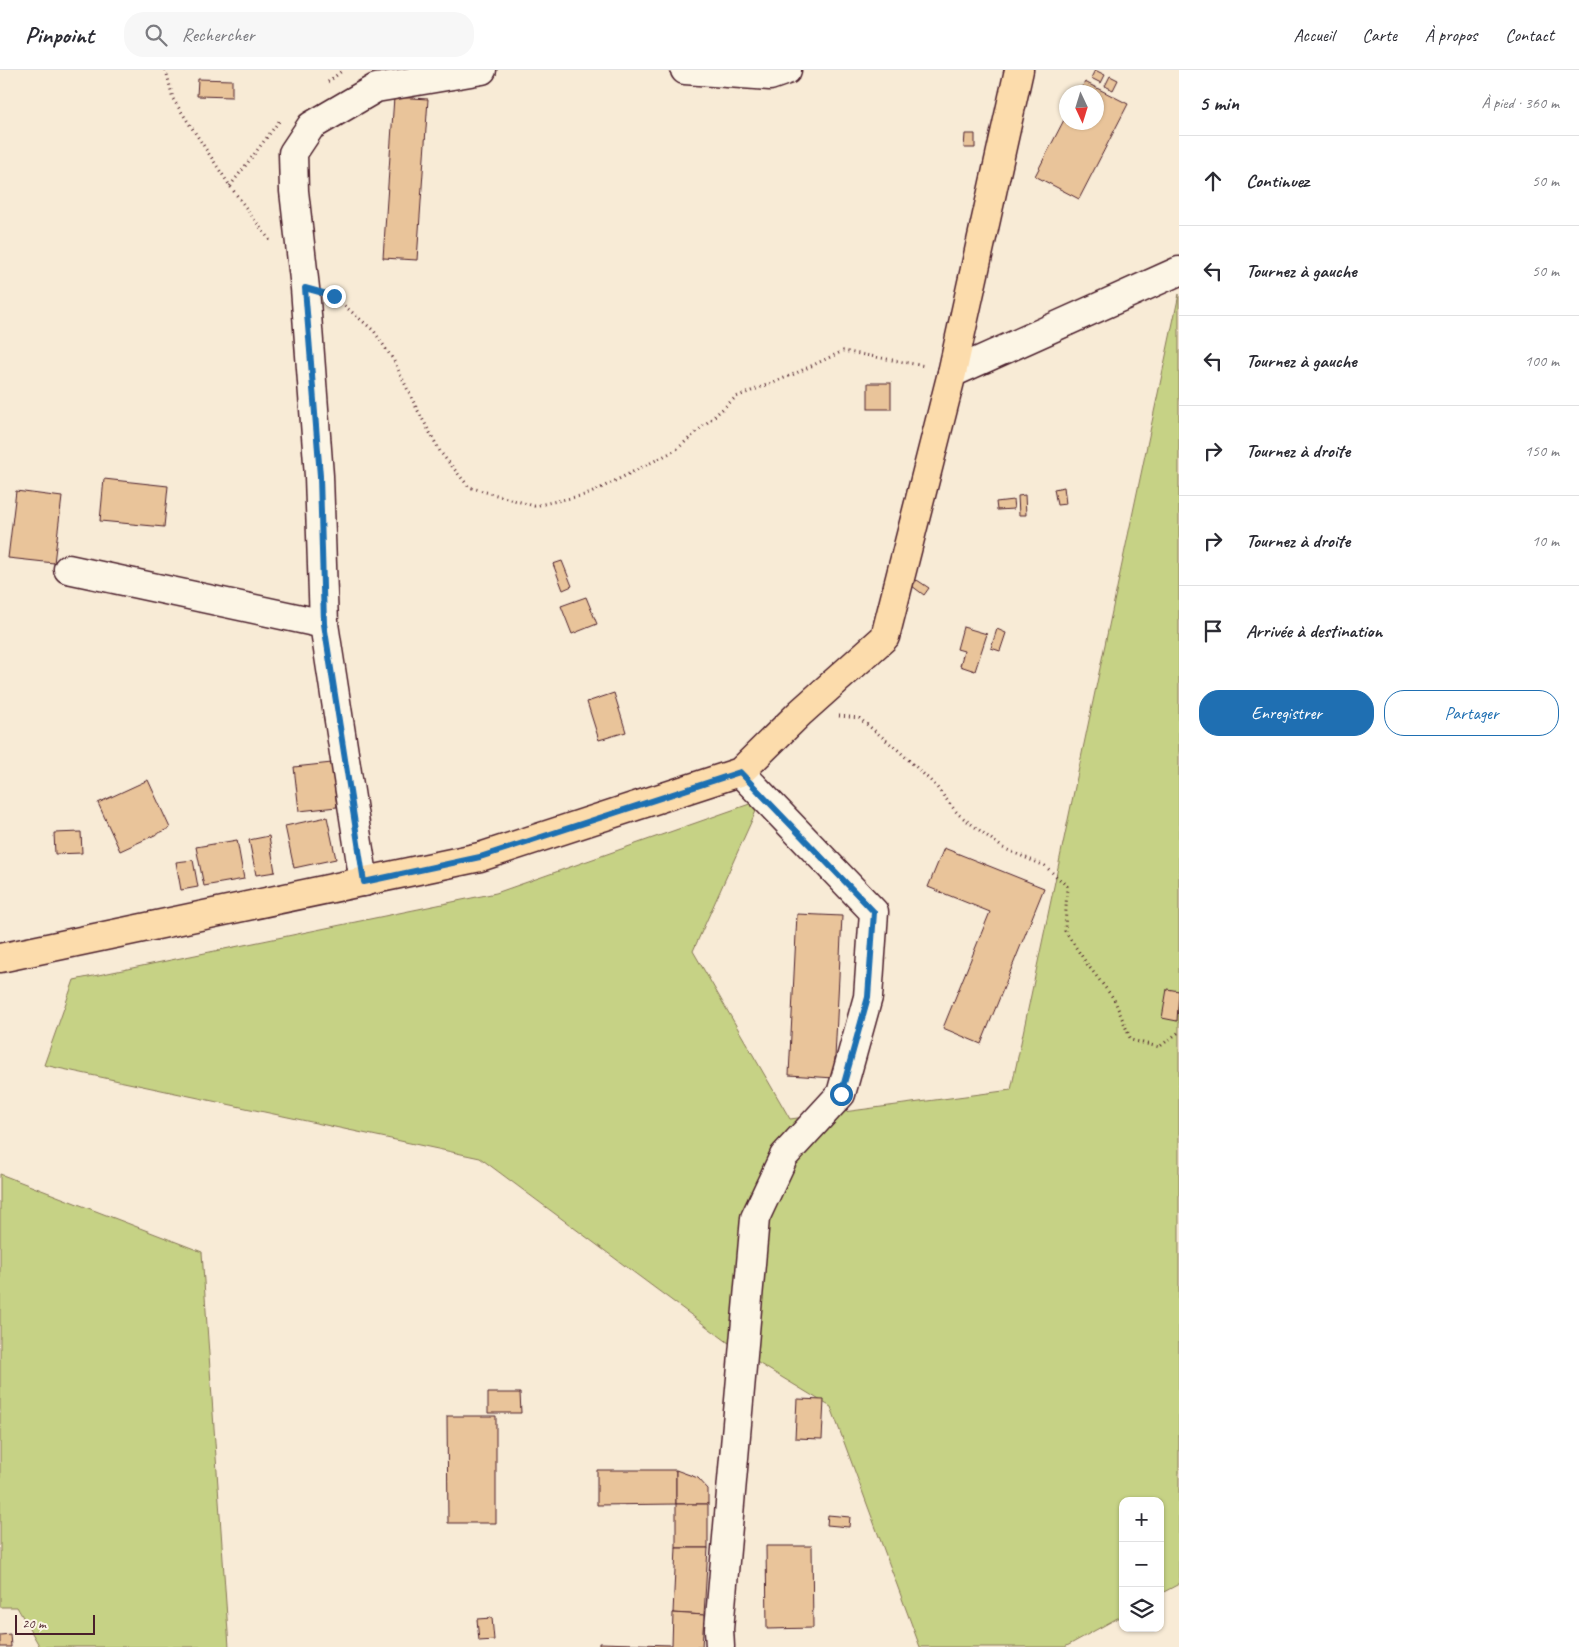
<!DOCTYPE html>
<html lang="fr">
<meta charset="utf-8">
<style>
:root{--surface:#fff;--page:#f7f7f7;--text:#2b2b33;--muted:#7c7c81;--line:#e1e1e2;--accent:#1f6fb2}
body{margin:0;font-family:Caveat,sans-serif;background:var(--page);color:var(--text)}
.controls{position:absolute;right:15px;bottom:15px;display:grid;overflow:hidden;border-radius:10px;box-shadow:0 1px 4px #0004}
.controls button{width:45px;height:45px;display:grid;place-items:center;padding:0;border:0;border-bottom:1px solid var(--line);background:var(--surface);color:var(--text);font:25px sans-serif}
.compass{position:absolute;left:1059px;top:15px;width:45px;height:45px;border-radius:50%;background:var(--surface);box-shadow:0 1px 4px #0004;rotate:176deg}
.scale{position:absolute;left:15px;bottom:12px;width:80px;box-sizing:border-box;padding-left:5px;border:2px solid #4a1f2b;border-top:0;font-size:14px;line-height:18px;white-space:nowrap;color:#4a1f2b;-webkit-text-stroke:4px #fcf5e5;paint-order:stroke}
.stop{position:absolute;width:15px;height:15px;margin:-11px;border:4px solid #1f6fb2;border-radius:50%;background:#fff}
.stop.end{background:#1f6fb2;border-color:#fff;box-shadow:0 1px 5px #0008}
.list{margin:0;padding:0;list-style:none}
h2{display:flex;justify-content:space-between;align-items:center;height:65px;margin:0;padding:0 20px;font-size:21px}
h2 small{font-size:16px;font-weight:400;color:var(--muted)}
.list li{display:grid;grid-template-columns:32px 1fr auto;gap:15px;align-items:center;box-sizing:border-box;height:90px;padding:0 20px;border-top:1px solid var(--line)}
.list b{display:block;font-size:19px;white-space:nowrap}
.list em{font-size:16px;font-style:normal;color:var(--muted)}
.actions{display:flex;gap:10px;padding:15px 20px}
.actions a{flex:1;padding:11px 0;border:1px solid var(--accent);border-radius:20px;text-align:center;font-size:18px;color:var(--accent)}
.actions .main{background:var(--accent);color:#fff}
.icon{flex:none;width:28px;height:28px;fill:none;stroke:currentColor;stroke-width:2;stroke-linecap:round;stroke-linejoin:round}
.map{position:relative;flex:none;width:1179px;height:1577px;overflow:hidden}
header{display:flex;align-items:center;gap:30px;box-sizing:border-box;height:70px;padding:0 25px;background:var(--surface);border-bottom:1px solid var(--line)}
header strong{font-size:24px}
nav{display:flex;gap:28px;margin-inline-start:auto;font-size:18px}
.search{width:350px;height:45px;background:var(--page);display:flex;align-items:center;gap:12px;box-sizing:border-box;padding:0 18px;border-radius:20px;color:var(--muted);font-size:19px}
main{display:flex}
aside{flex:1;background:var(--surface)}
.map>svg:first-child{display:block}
.green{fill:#c6d285;stroke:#887858}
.building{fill:#e9c49a;stroke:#4a1f2b}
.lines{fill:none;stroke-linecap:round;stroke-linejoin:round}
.minor-casing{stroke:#4a1f2b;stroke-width:31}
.major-casing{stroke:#4a1f2b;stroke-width:31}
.path{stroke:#4a1f2b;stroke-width:3;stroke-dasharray:1 4;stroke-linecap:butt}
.minor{stroke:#fcf5e5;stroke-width:28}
.major{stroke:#fcdcac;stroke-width:28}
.route{stroke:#1f6fb2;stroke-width:6}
</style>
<header>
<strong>Pinpoint</strong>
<div class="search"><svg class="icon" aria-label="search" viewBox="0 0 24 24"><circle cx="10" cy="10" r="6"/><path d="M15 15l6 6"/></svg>Rechercher</div>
<nav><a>Accueil</a><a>Carte</a><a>À propos</a><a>Contact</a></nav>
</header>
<main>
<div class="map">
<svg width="1179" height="1577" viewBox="0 0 1179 1577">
<rect width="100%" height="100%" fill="#f8ebd6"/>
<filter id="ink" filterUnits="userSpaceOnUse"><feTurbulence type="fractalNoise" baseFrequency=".02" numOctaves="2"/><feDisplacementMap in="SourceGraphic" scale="10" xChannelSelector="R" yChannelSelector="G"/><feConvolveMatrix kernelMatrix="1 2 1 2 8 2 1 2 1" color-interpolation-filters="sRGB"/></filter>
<g filter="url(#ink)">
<g class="green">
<path d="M1179 224V1514L1160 1524V1431H1123V1545L1065 1577H920L831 1337 745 1285 480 1088 44 995 74 910 496 823 761 730 693 881 790 1049 1011 1020Z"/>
<path d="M0 1104 202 1182 229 1577H40L17 1537H0Z"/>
</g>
<g class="building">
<path d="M1095 0 1105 5 1101 13 1091 8Z"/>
<path d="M1110 6 1118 10 1113 20 1105 16Z"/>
<path d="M198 9 232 10V27L197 26Z"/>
<path d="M1085 12 1128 34 1079 129 1035 106 1066 46V52H1096V22H1079Z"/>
<path d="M394 27 428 29 417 190 383 188Z"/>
<path d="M965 64H975V78H964Z"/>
<rect x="868" y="313" width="23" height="26"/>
<path d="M104 409 168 416 164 457 100 451Z"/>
<path d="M1064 417 1066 434 1057 435 1054 419Z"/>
<path d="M16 421 62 427 54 493 8 488Z"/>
<path d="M1025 425 1026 445H1019L1018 426Z"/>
<path d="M1013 430 1014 439 997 440 996 432Z"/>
<path d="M562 491 572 516 563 520 553 494Z"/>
<path d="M917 510 929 518 924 525 912 516Z"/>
<path d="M586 527 597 554 572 564 561 536Z"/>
<path d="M963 557 987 564 975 601 960 596 964 581 957 579Z"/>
<path d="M997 559 1006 563 1000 581 991 578Z"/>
<path d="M614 623 626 662 599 670 587 632Z"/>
<path d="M332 693 337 737 299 741 294 697Z"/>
<path d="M148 710 170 758 120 781 98 733Z"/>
<path d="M327 747 336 789 294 798 285 756Z"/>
<path d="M81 762 82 783 55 784 54 763Z"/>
<path d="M269 766 275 802 256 805 249 770Z"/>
<path d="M237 770 244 809 204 816 196 777Z"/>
<path d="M944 778 1044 818 981 974 943 958 990 842 928 817Z"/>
<path d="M193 790 198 817 181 820 176 792Z"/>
<path d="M797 844 842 846 834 1008 789 1005Z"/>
<path d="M1167 919 1179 921 1177 951 1162 948Z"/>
<path d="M488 1323H520L521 1343H488Z"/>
<path d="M797 1329 824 1330 822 1369 795 1368Z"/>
<path d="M447 1346H496V1453H448Z"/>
<path d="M597 1400H676V1434L597 1435Z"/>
<path d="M676 1400 698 1408 708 1419V1434H676Z"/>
<rect x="676" y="1434" width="32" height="44"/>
<path d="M828 1445 850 1447 849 1457 827 1455Z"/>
<path d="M766 1476H812L813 1558 767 1559Z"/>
<path d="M676 1478H708L704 1545 673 1543Z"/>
<path d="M673 1543 704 1545 702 1577H599V1573L672 1575Z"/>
<path d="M492 1548 494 1570 479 1571 477 1549Z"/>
<path d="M10 1564 11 1577H0V1565Z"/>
</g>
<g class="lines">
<g class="minor-casing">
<g id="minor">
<path d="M685 0 770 6 787 0"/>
<path d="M952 303 1179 201"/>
<path d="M68 499 324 554"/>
<path d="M364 812 324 554 319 406 305 218 294 121 293 83 311 56 376 18 482 0"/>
<path d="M720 1577 719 1559 755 1148 784 1086 841 1024 868 927 874 842 740 702"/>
</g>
</g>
<g class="major-casing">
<path id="major" d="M0 888 480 787 740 702 800 643 885 567 952 303 1019 0"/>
</g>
<g class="path">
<path d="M166 0 173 29 230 116 271 172"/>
<path d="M328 12 343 0"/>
<path d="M230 116 280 50"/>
<path d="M333 226 374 261 394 291 417 339 441 383 469 417 534 436 589 424 676 380 736 327 792 305 843 281 925 296"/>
<path d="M839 646 859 648 898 680 935 715 958 744 1003 778 1045 796 1067 816 1065 861 1087 894 1114 929 1131 970 1159 977 1179 962"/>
</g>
<use href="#minor" class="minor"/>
<use href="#major" class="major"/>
</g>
</g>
<g class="lines" filter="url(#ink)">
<path class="route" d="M334 226 305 218 320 406 324 554 364 812 480 787 740 702 874 842 868 927 841 1024"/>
</g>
</svg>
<div class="controls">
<button>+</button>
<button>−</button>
<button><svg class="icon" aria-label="layers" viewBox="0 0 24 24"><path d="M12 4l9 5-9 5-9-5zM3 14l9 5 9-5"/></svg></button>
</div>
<svg class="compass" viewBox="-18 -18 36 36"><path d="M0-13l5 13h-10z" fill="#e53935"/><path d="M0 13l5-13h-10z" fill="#7c7c81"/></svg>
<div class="scale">20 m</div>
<div class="stop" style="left:841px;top:1024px"></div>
<div class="stop end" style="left:334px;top:226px"></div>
</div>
<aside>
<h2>5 min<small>À pied · 360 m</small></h2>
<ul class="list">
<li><svg class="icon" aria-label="ahead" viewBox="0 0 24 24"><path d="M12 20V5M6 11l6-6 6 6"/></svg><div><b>Continuez</b></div><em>50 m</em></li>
<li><svg class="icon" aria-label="left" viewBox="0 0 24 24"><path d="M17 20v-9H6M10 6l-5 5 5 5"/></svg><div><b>Tournez à gauche</b></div><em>50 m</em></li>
<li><svg class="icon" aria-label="left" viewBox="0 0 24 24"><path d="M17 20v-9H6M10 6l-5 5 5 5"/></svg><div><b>Tournez à gauche</b></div><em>100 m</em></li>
<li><svg class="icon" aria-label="right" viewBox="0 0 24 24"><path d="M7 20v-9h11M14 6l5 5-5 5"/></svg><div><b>Tournez à droite</b></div><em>150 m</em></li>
<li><svg class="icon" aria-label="right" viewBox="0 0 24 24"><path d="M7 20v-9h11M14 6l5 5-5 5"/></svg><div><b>Tournez à droite</b></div><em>10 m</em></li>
<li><svg class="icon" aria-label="arrive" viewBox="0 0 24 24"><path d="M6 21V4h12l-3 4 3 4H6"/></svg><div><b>Arrivée à destination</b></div></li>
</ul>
<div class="actions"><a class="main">Enregistrer</a><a>Partager</a></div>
</aside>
</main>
